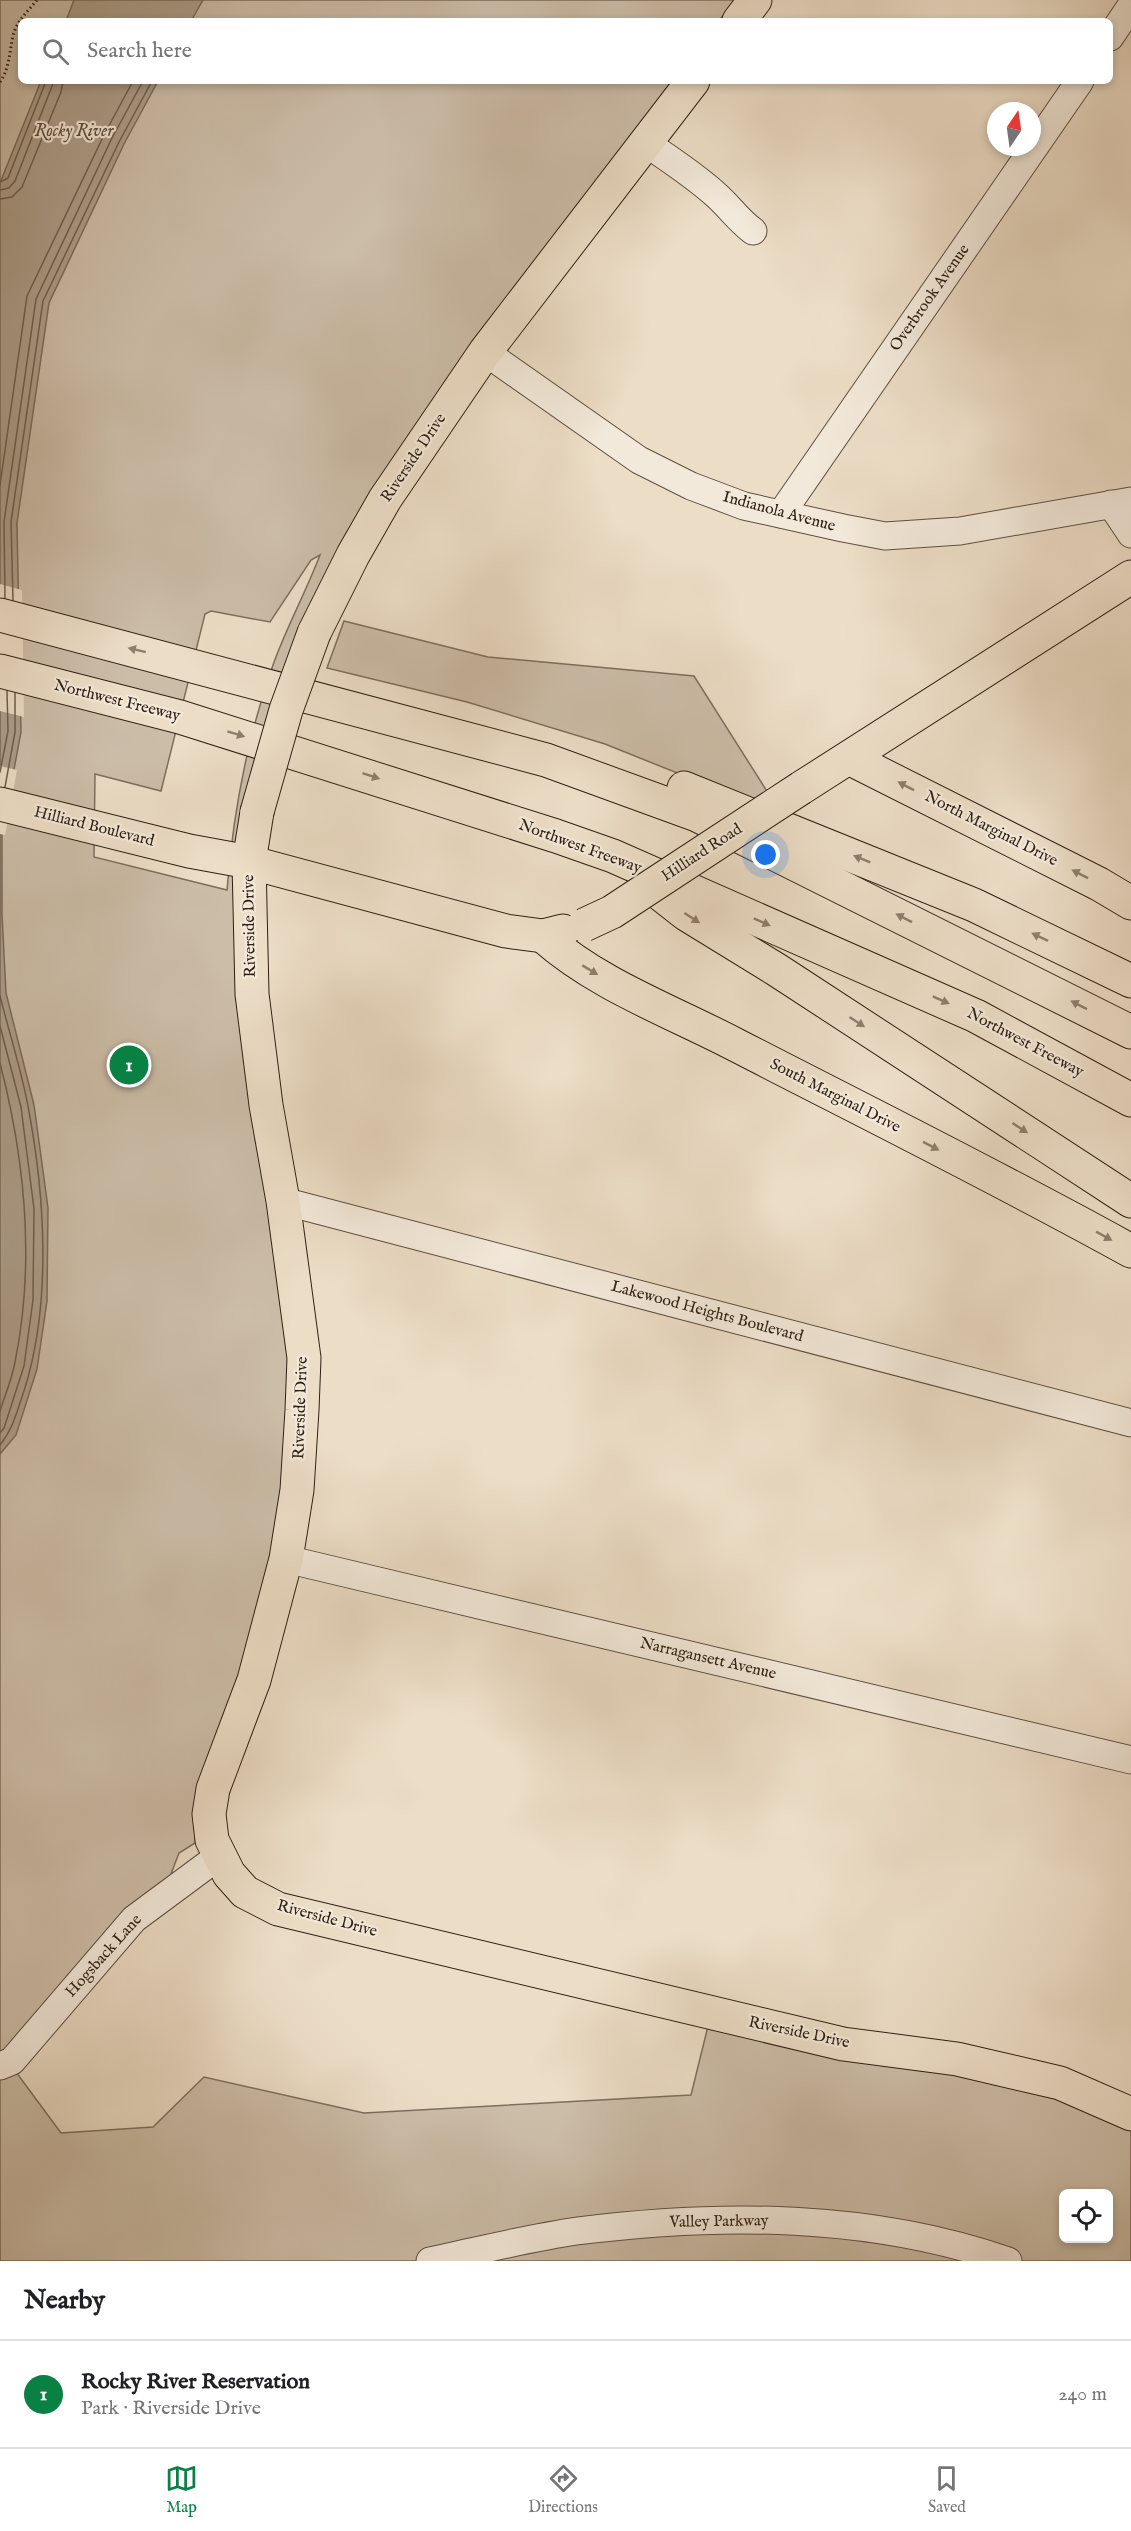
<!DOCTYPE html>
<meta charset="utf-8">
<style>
:root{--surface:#fff;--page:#f6f6f6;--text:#202124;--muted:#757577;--line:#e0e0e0;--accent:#0b8043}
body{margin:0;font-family:"IM FELL English",serif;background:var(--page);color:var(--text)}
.controls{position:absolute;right:18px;bottom:18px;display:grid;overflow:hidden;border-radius:9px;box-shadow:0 3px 9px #0003}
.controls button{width:54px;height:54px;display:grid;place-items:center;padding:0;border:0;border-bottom:2px solid var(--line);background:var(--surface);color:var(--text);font:30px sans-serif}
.compass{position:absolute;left:987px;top:102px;width:54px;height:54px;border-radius:50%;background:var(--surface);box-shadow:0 3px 9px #0003;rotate:13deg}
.you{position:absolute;left:766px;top:855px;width:21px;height:21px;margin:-15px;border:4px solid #fff;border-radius:50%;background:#1a73e8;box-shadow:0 0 0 9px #1a73e833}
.badge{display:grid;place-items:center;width:39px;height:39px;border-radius:50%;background:var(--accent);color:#fff;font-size:20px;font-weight:700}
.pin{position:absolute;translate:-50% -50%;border:3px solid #fff;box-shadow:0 2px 6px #0006}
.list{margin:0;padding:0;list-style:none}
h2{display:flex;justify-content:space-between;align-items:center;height:78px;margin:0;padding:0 24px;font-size:26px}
h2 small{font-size:20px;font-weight:400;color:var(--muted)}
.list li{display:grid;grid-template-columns:39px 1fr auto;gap:18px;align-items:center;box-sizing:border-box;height:108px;padding:0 24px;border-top:2px solid var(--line)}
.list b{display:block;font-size:22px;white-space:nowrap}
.list p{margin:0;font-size:20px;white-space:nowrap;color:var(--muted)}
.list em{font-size:20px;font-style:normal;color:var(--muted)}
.icon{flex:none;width:33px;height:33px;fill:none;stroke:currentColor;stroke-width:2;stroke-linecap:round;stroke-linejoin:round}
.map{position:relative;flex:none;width:1131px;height:2261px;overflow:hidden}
.search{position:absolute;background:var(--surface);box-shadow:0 3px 9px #0003;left:18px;right:18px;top:18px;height:66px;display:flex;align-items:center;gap:15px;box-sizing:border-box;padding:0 21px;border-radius:9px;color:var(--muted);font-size:22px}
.sheet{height:186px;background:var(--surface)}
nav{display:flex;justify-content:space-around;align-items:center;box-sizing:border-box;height:84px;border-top:2px solid var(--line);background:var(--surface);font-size:16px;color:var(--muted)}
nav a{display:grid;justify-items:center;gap:3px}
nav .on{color:var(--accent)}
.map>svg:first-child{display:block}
.green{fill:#ccbda8;stroke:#7e6e5e;stroke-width:1.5;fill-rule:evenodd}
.water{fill:#ac9d89;stroke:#7a6b5a;stroke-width:1.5}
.pier{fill:#ecddc6}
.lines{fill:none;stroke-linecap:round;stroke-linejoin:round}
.shore{stroke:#6e5e4e;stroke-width:1.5}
.minor-casing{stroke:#5e4f40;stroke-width:29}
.major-casing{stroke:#2f2013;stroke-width:35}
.highway-casing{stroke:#2f2013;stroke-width:35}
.path{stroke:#2f2013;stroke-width:3;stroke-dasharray:1.5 3;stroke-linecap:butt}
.minor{stroke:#f3e9da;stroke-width:27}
.major{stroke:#ecddc6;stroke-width:33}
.highway{stroke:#ecddc6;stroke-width:33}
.major-bridge-casing{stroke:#2f2013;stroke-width:35;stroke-linecap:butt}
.major-bridge{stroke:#ecddc6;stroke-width:33}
.oneway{fill:#8e7e6c}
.labels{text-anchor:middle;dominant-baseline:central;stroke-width:4.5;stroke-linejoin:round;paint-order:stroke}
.street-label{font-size:16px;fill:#2f2013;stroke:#f3e9da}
.water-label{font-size:18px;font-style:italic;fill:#5b4c3c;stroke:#f3e9da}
</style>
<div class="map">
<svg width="1131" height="2261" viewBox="0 0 1131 2261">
<rect width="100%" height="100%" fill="#ecddc6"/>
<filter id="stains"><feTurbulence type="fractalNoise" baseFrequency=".00333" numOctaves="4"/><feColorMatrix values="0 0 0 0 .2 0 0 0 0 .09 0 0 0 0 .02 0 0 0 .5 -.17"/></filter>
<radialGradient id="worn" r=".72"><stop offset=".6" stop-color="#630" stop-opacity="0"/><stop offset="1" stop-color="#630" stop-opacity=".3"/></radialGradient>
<g class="green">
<path d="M0 0H734L719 21H21V81H678L393 491 300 669 250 904 311 1359 258 1649 196 1810 195 1843 179 1853 161 1900 16 2072 61 2133 153 2127 204 2077 364 2113 691 2095 710 2018 924 2057 1131 2121V2261H0ZM320 555C306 592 286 628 273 665 247 738 233 814 227 890L94 857 95 774 161 791 205 614 211 611 270 622 311 560ZM1064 2194H1108V2238H1064Z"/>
<path d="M344 621 488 657 694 676 770 796 757 805 605 744 467 702 327 668Z"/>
</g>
<g class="water">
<path d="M74 0H203L191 21H66Z"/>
<path d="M41 81H158L124 144 49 303 17 523 21 732 2 834V914L6 993 34 1105 48 1208 47 1301 37 1369 16 1435 0 1454V183Z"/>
</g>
<g class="pier">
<path d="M0 584 22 590 24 717 0 711Z"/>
<path d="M0 766 17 770 5 835 0 834Z"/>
</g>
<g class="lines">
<g class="shore">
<path d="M0 182 8 178 46 81"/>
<path d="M0 190 9 188 15 181 54 81"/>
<path d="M0 199 12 197 22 187 61 92 63 81"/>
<path d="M0 485 27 296 104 135 133 81"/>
<path d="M5 598 4 522 36 299 112 138 143 81"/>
<path d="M13 600 11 522 43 301 119 142 152 81"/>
<path d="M0 772 8 731 7 691"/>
<path d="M5 787 15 732V693"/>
<path d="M0 996C9 1032 21 1069 28 1106 45 1196 52 1303 24 1391 17 1411 13 1429 0 1445"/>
<path d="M0 1026 21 1107 34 1209 33 1300 24 1366 4 1428 0 1433"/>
<path d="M0 1063C25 1160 35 1264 15 1362 12 1379 5 1395 0 1411"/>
</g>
<g class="minor-casing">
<g id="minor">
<path d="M1110 37 1131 6"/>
<path d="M646 143C669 159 694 175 715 194 729 206 738 220 753 231"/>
<path d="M485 352 639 460 691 486 744 506 843 528 885 536 960 531 1131 501"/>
<path d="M1111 504 1131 534"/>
<path d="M781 514 1080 81"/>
<path d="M283 1201 1131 1423"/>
<path d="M286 1559 1131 1760"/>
<path d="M0 2066 12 2061 134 1919 219 1856"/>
<path d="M430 2261C478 2251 528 2238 577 2231 720 2213 870 2213 1008 2261"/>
</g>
</g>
<g class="major-casing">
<g id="major">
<path d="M739 21 755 0"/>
<path d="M314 633 353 555 385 499 485 352 693 81"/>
<path d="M849 758 1099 884 1131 903"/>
<path d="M801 788 1131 577"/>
<path d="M0 804 189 851 249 862 506 931 543 936 563 931"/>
<path d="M257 812 249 862 252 994 266 1105 283 1201 304 1358 302 1410 297 1490 286 1559 254 1680 213 1789 209 1814 212 1840 229 1874 245 1892 278 1909 843 2044 957 2059 1060 2083 1131 2114"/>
<path d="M543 936C598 985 671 1011 736 1045 868 1113 1001 1179 1131 1251"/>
</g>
</g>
<g class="highway-casing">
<g id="highway">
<path d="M0 615 546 760 697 815 1131 1032"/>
<path d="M0 671 180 717 556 836 613 856 976 1016 1131 1100"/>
<path d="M684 788 974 905 1131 981"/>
<path d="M649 885 686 914 777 970 1131 1201"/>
</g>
</g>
<path class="path" d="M0 82C10 67 9 53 13 36 16 22 28 11 37 0"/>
<use href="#minor" class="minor"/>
<use href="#major" class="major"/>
<use href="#highway" class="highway"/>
<g class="major-bridge-casing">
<g id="major-bridge">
<path d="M257 812 286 710 314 633"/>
<path d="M584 925 612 912 801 788"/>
</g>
</g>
<use href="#major-bridge" class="major-bridge"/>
</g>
<defs><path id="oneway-solid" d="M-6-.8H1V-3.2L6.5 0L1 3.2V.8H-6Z" transform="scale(1.5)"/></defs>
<g class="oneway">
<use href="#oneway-solid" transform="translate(137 650) rotate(-166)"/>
<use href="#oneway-solid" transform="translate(236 734) rotate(17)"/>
<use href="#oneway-solid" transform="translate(371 776) rotate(18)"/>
<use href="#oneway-solid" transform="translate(906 786) rotate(-153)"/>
<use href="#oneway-solid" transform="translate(862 859) rotate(-158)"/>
<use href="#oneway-solid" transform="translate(1080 874) rotate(-153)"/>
<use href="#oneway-solid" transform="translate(692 918) rotate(33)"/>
<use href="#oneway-solid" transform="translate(904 918) rotate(-153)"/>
<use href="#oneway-solid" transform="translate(762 922) rotate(24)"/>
<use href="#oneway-solid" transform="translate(1040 937) rotate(-154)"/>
<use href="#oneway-solid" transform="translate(590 970) rotate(31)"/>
<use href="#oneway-solid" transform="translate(941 1000) rotate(24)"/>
<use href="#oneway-solid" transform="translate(1079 1005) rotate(-153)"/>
<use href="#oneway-solid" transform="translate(857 1022) rotate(33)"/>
<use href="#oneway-solid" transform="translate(1020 1128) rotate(33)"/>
<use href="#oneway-solid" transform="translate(931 1146) rotate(27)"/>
<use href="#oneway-solid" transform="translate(1104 1236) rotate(29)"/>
</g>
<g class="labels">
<g class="street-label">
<text transform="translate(930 298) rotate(-55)">Overbrook Avenue</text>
<text transform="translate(414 458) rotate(-56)">Riverside Drive</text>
<text transform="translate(779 512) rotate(15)">Indianola Avenue</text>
<text transform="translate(117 701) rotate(14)">Northwest Freeway</text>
<text transform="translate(94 827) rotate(14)">Hilliard Boulevard</text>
<text transform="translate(991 829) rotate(27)">North Marginal Drive</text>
<text transform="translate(580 847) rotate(20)">Northwest Freeway</text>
<text transform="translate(702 853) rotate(-33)">Hilliard Road</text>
<text transform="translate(250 926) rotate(-91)">Riverside Drive</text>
<text transform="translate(1025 1043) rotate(28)">Northwest Freeway</text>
<text transform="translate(835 1096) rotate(27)">South Marginal Drive</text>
<text transform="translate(707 1312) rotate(15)">Lakewood Heights Boulevard</text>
<text transform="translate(301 1408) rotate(-88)">Riverside Drive</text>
<text transform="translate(708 1659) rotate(13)">Narragansett Avenue</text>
<text transform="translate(327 1919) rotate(15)">Riverside Drive</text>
<text transform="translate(104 1956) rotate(-48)">Hogsback Lane</text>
<text transform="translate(799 2033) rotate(12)">Riverside Drive</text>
<text transform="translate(719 2222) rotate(-1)">Valley Parkway</text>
</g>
<g class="water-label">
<text x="74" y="131">Rocky River</text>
</g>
</g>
<rect width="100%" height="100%" filter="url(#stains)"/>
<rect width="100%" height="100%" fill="url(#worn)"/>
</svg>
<div class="controls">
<button><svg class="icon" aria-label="locate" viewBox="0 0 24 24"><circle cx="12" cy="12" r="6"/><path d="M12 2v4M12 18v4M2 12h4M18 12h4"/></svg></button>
</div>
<svg class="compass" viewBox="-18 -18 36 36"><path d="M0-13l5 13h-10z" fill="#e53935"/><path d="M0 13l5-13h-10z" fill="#757577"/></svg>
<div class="you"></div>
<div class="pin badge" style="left:129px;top:1065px">1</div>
<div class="search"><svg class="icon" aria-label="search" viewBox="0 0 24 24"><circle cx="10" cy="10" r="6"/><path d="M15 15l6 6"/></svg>Search here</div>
</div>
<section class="sheet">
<h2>Nearby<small></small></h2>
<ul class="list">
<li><span class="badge">1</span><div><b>Rocky River Reservation</b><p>Park · Riverside Drive</p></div><em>240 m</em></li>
</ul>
</section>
<nav>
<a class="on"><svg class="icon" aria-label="map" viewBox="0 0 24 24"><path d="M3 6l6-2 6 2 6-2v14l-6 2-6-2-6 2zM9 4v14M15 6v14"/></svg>Map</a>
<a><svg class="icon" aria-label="directions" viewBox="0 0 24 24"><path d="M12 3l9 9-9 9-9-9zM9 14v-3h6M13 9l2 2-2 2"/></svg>Directions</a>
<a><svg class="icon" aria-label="saved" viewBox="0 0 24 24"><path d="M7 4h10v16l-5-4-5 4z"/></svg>Saved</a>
</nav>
